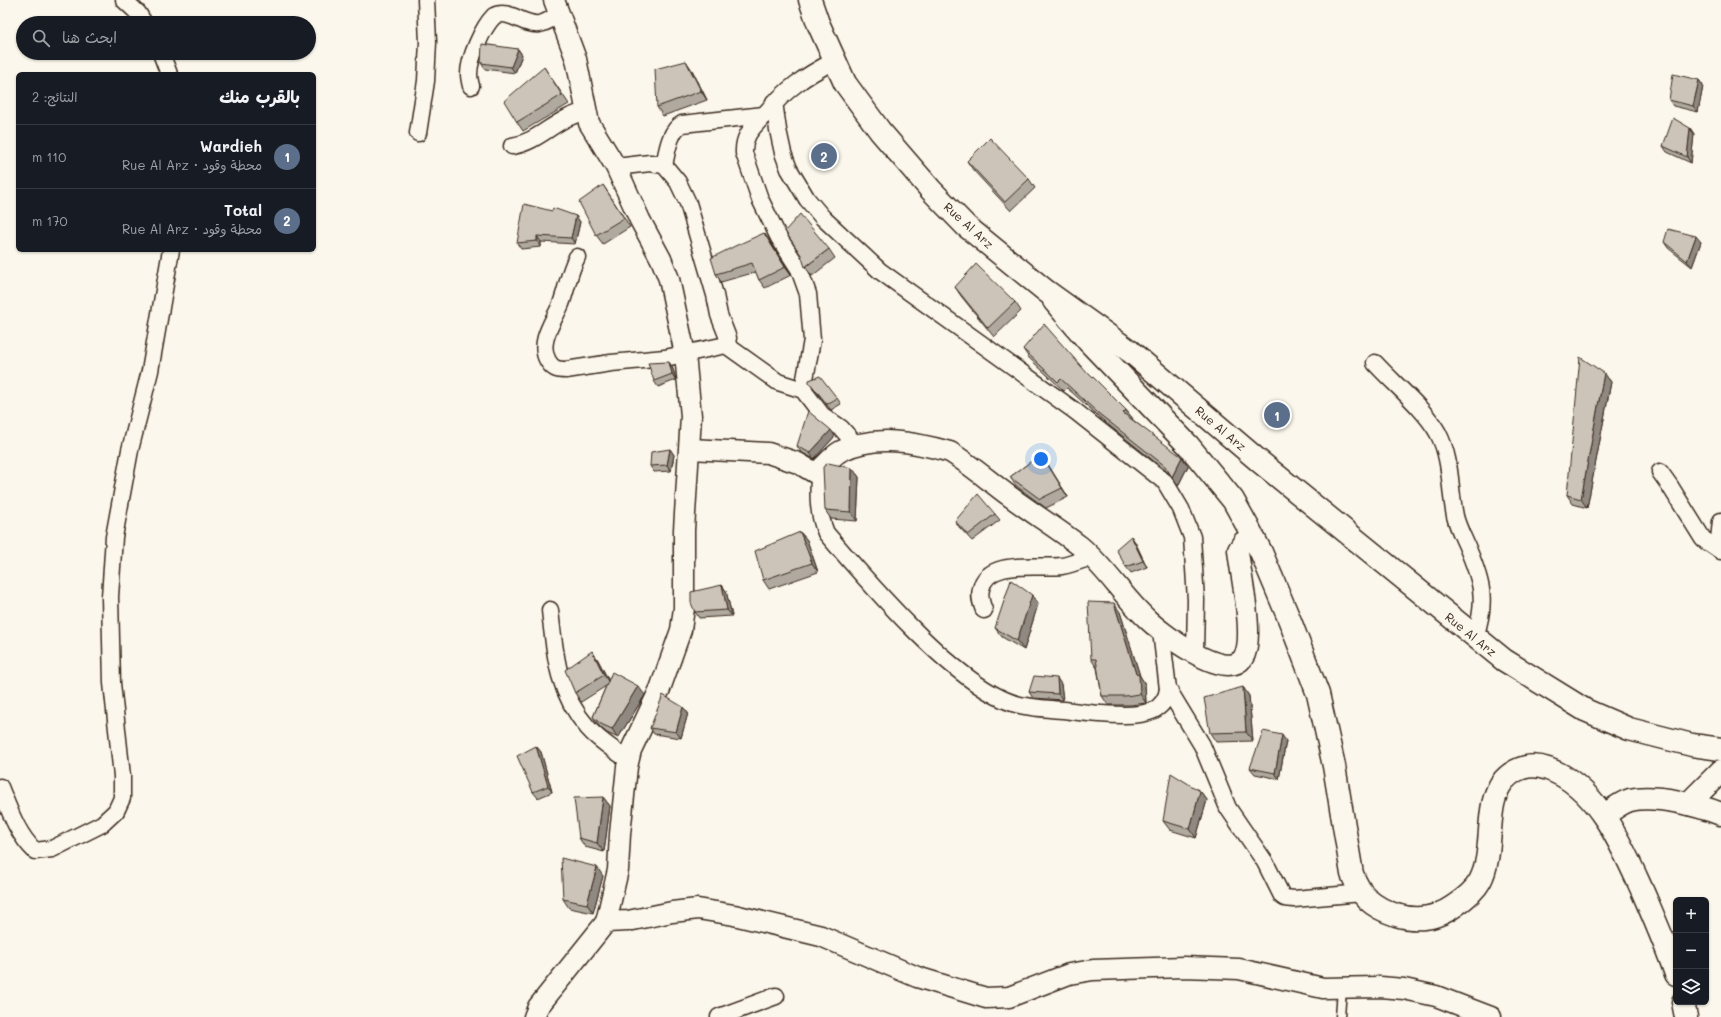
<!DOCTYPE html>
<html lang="ar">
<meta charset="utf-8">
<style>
:root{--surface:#171b24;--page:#20242c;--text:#f1f3f6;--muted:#9ea1a6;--line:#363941;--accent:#c8321e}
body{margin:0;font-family:Mali,"Playpen Sans Arabic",sans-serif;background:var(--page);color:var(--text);direction:rtl}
.controls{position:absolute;right:12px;bottom:12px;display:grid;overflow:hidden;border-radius:6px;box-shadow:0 1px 3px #0004}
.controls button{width:36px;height:36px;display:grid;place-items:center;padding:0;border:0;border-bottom:1px solid var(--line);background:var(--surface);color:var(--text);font:20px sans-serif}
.you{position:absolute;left:1041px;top:459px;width:14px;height:14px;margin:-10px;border:3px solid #fff;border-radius:50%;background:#1a73e8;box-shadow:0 0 0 6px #1a73e833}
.badge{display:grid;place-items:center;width:26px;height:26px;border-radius:50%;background:var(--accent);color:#fff;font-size:13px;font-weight:700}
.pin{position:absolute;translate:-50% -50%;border:2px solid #fff;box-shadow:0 1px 4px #0006}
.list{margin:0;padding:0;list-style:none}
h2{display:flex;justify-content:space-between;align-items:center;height:52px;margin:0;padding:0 16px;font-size:17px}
h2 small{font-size:13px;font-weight:400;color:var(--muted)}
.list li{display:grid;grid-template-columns:26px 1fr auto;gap:12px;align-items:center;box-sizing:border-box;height:64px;padding:0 16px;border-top:1px solid var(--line)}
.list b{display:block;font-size:15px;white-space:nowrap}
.list p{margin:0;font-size:13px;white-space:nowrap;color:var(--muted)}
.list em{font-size:13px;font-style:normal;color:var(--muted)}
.icon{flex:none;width:22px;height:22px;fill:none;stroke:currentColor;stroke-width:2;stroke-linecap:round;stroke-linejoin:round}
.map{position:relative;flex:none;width:1721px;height:1017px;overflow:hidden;direction:ltr}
.search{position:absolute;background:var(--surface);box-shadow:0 1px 3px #0004;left:16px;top:16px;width:300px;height:44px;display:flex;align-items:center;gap:10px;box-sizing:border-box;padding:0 14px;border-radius:22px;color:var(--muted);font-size:15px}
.panel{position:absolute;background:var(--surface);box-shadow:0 1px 3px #0004;left:16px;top:72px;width:300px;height:180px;border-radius:6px;direction:rtl}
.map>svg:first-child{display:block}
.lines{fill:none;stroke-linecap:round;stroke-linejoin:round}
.service-casing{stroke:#3b2a1e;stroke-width:11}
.minor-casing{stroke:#3b2a1e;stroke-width:19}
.tertiary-casing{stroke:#3b2a1e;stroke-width:23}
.secondary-casing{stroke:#3b2a1e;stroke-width:25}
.primary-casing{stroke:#3b2a1e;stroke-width:25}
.service{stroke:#fbf7ec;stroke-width:8}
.minor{stroke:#fbf7ec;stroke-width:16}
.tertiary{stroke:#fbf7ec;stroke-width:20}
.secondary{stroke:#fbf7ec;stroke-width:22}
.primary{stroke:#fbf7ec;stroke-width:22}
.wall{fill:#afa99f;stroke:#3b2a1e}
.shaded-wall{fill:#8f8982;stroke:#3b2a1e}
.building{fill:#ccc4b9;stroke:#3b2a1e}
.labels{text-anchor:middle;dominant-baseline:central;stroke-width:3;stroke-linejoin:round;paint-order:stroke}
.street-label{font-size:12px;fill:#3b2a1e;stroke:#fbf7ec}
</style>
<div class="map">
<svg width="1721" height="1017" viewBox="0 0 1721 1017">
<rect width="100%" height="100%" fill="#fbf7ec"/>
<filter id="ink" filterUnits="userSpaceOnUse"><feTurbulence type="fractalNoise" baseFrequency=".025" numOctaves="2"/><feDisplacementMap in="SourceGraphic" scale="8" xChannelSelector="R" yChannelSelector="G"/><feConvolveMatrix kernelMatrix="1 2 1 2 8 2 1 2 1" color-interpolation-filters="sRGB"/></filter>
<g filter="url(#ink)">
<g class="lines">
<g class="service-casing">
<path id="service" d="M1340 1017 1342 988"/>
</g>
<g class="minor-casing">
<g id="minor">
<path d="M124 0 138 13 144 23"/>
<path d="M161 53 169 74"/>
<path d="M471 86C470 82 469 78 469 74 469 58 483 27 494 16 508 8 524 26 539 24 546 23 553 18 558 14"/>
<path d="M774 102 778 130 783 153 789 169 807 199 823 218 880 271 1075 411 1165 482 1181 509 1192 537 1196 600 1195 653"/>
<path d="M764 115 682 124C669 131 667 153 664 165L678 182 688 203 715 295 719 315 728 338 726 345 778 382 803 390 822 415 841 428 856 445"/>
<path d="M418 133 426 81 428 42 426 0"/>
<path d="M512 146C540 142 557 116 586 112"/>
<path d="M616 167 650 163 664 165"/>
<path d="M577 257C569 272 567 288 561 304 554 321 537 342 548 361 553 369 557 370 566 370L611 363 665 358 726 345"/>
<path d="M1375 363C1395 385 1424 408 1438 433 1452 460 1449 487 1455 516 1457 525 1462 535 1466 544 1481 579 1488 599 1475 637"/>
<path d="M803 390 812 340 808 294 799 269 779 238 760 199 744 153C743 134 754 127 765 114 786 89 805 76 834 61"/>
<path d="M1660 472 1670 486 1703 539 1721 551"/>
<path d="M815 473 819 477C818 497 818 514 826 533 866 580 958 688 1016 704 1031 708 1048 709 1064 710 1085 713 1104 715 1124 715 1144 715 1165 712 1168 689L1161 631"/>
<path d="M1718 549 1721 521"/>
<path d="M550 610C555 655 557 692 588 728 599 741 615 750 628 760"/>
<path d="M984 610C981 603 979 597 981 589 987 558 1038 569 1062 566 1072 564 1082 560 1091 557"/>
<path d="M1168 689 1202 745 1228 808 1265 862 1282 896 1285 898 1294 899 1362 893"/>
<path d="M0 787C9 809 17 834 35 851L52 849 102 824 116 811 122 798V776L112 683 110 597 114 537 130 450 150 371 171 250"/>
<path d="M719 1017 776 996"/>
</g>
</g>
<g class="tertiary-casing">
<g id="tertiary">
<path d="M554 0 576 59 589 123 616 167 640 220 661 259 669 279 685 354 691 416 684 530V608L681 630 660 689 631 750 627 767 620 834 618 870 606 922"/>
<path d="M690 449 768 453 798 463 815 473C825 467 831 456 841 451 875 434 915 442 950 452 971 465 989 481 1008 495 1032 513 1057 528 1080 546 1105 567 1122 595 1145 617 1160 632 1225 683 1243 658 1256 639 1240 574 1238 550L1243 542 1255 541"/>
<path d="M534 1017 538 1007 606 922 628 921 672 912 698 909 734 915 821 936 917 977 986 998 1009 997 1069 974 1093 970 1184 967 1239 969 1323 988 1380 987 1404 989 1436 996 1491 1017"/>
</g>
</g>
<g class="secondary-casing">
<g id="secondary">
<path d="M1054 301 1088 341 1188 445 1233 500 1248 527 1261 552 1290 621 1318 694 1334 766 1352 874C1361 897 1372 907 1396 915 1416 921 1436 919 1454 906 1463 900 1474 892 1480 881 1496 851 1483 804 1504 780 1516 767 1532 763 1548 769 1597 786 1622 846 1642 890 1654 918 1666 945 1676 974"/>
<path d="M1688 804 1721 771"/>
<path d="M1604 816C1612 810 1620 803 1630 800 1655 794 1698 805 1721 814"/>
<path d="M1683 1002 1686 1017"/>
</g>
</g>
<g class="primary-casing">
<path id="primary" d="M810 0 818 23 845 83 880 131 931 190 966 226 1046 291 1131 352 1259 461 1504 660 1585 710 1629 729 1692 745 1721 749"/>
</g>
<use href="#service" class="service"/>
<use href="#minor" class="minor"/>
<use href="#tertiary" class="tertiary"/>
<use href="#secondary" class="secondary"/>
<use href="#primary" class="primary"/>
</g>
<g class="wall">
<path d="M518 49 522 55 515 73 485 69 481 63Z"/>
<path d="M544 67 569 104 523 131 517 122Z"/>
<path d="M692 70 707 100 663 116 657 107Z"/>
<path d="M1699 80 1703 86 1698 112 1673 106 1669 100Z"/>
<path d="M1690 128 1694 134 1691 163 1667 152 1663 146Z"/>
<path d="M967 161 1029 179 1035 188 1011 211 973 170Z"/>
<path d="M603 185 609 194 630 227 603 244 596 235Z"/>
<path d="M576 216 580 222 575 244 541 242V247L521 249 517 243Z"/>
<path d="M764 233 791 275 765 288 759 280 756 272 721 282 716 274Z"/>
<path d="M1664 242H1701L1692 267 1668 248Z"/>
<path d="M829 249 835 258 812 276 805 267Z"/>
<path d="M955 287 1015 302 1021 311 994 337 961 296Z"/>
<path d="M1023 349 1087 373 1126 410 1133 419H1132L1188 466 1178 486 1170 474 1105 422 1067 388 1064 391 1029 358Z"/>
<path d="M669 362 673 369 676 380 658 387 654 381Z"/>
<path d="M1604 373 1611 382 1587 508 1573 504 1567 495Z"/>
<path d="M809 382 837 398 841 404 831 410Z"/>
<path d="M835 436 814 459 801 452 797 446Z"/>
<path d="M670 449 674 455 671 471 654 472 650 466Z"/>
<path d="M1041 454 1047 463 1068 497 1046 508 1016 486 1010 477Z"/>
<path d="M852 468 859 477 857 521 831 519 825 510Z"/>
<path d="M995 514 1000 520 972 541 959 527 955 521Z"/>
<path d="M800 532 807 540 818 572 769 589 763 580Z"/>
<path d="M1131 536 1135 542 1147 567 1131 573 1126 567Z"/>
<path d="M722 585 726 591 732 616 699 618 695 612Z"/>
<path d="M1038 604 1024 650 1002 637 995 628Z"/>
<path d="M1120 612 1140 676 1145 684 1146 703 1131 705H1108L1102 696 1097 668 1091 659Z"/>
<path d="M592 651 598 660 609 681 645 695 618 738 607 733 599 726 593 717 606 686 581 702 575 693Z"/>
<path d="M1061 684 1063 700 1033 698 1029 692Z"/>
<path d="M1243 687 1249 696 1253 741 1216 742 1210 733Z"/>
<path d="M683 707 688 713 681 738 654 734 650 728Z"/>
<path d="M1286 741 1279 779 1255 774 1250 768Z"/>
<path d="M536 746 541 752 552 792 538 798 533 792Z"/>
<path d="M1200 791 1207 800 1196 838 1170 830 1163 821Z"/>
<path d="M603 797 610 806 604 852 585 847 579 838Z"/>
<path d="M603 876 593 913 569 908 563 899Z"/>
</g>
<g class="shaded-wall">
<path d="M518 49 522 55 515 73 511 67Z"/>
<path d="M686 61 692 70 707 100 701 91Z"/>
<path d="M1699 80 1703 86 1698 112 1693 106Z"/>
<path d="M1690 128 1694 134 1691 163 1687 157Z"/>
<path d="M576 216 580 222 575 244 571 238Z"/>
<path d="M764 233 770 241 791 275 785 267Z"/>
<path d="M537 236 541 242V247L537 241Z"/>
<path d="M1696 236 1701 242 1692 267 1687 261Z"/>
<path d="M669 362 673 369 676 380 672 374Z"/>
<path d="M1604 373 1611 382 1587 508 1581 499Z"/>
<path d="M1126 410 1133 419 1130 422 1123 413Z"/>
<path d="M831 430 835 436 814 459 810 453Z"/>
<path d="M670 449 674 455 671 471 667 465Z"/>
<path d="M1041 454 1047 463 1068 497 1062 488Z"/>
<path d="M1182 457 1188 466 1178 486 1172 477Z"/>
<path d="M852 468 859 477 857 521 851 512Z"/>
<path d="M800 532 807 540 818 572 812 563Z"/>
<path d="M1131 536 1135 542 1147 567 1143 561Z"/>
<path d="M722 585 726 591 732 616 727 610Z"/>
<path d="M1032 595 1038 604 1024 650 1017 641Z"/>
<path d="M1114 603 1120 612 1140 676 1145 684 1146 703 1140 694 1136 674Z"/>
<path d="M592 651 598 660 610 684 604 675Z"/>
<path d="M1057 678 1061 684 1063 700 1058 694Z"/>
<path d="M638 686 645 695 618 738 612 729Z"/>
<path d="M1243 687 1249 696 1253 741 1246 732Z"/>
<path d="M683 707 688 713 681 738 676 732Z"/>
<path d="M1282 735 1286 741 1279 779 1275 773Z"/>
<path d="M536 746 541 752 552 792 548 786Z"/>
<path d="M1200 791 1207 800 1196 838 1190 829Z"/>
<path d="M603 797 610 806 604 852 597 843Z"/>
<path d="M597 867 603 876 593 913 587 904Z"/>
</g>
<g class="building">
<path d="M482 44 518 49 511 67 481 63Z"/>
<path d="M686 61 701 91 657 107 655 69Z"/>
<path d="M544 67 562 95 517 122 504 101Z"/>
<path d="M1673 74 1699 80 1693 106 1669 100Z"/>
<path d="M1673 118 1690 128 1687 157 1663 146Z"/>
<path d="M990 138 1029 179 1005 202 967 161Z"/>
<path d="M603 185 624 218 596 235 579 202Z"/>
<path d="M524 204 552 211 553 208 576 216 571 238 537 236V241L517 243Z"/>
<path d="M800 214 829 249 805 267 801 255 785 231Z"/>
<path d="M1668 229 1696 236 1687 261 1664 242Z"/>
<path d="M764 233 785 267 759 280 752 263 716 274 711 258 735 246Z"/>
<path d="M976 264 1015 302 988 328 955 287Z"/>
<path d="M1044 324 1087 373 1088 372 1126 410 1123 413 1182 457 1172 477 1165 466 1098 413 1061 379 1058 382 1023 349Z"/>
<path d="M1580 357 1604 373 1581 499 1567 495Z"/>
<path d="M669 362 672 374 654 381 648 363Z"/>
<path d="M820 376 837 398 827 404 809 382V380Z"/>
<path d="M808 411 831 430 810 453 797 446Z"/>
<path d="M670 449 667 465 650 466 651 452Z"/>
<path d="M1041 454 1062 488 1040 499 1010 477Z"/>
<path d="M828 463 852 468 851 512 825 510 823 467Z"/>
<path d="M978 494 995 514 968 535 955 521Z"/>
<path d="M800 532 812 563 763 580 755 551Z"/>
<path d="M1131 536 1143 561 1126 567 1116 549Z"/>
<path d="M1011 580 1032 595 1017 641 995 628Z"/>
<path d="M722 585 727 610 695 612 691 603V592Z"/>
<path d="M1088 602 1114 603 1136 674 1139 675 1140 694 1125 696H1102L1096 659H1091Z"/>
<path d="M592 651 604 675 575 693 565 670Z"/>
<path d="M612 672 638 686 612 729 601 724 593 717Z"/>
<path d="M1034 676 1057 678 1058 694 1029 692Z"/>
<path d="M1243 687 1246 732 1210 733 1204 698Z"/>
<path d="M663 695 683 707 676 732 650 728Z"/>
<path d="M1263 731 1282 735 1275 773 1250 768Z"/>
<path d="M536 746 548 786 533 792 517 756Z"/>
<path d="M1171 773 1200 791 1190 829 1163 821Z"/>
<path d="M603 797 597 843 579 838 574 798Z"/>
<path d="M561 858 597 867 587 904 563 899Z"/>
</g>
</g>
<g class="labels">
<g class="street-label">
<text transform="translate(969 225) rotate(42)">Rue Al Arz</text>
<text transform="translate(1221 428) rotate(40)">Rue Al Arz</text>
<text transform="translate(1471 634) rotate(39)">Rue Al Arz</text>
</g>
</g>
</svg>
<div class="controls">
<button>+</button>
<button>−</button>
<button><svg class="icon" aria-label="layers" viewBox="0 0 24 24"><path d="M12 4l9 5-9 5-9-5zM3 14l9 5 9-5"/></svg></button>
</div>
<div class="you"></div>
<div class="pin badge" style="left:1277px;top:415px;background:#5c6f8a">1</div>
<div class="pin badge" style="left:824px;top:156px;background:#5c6f8a">2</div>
<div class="search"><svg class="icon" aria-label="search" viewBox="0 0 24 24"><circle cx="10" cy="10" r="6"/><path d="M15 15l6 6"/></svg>ابحث هنا</div>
<section class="panel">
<h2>بالقرب منك<small>النتائج: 2</small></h2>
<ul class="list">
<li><span class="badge" style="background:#5c6f8a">1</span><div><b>Wardieh</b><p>محطة وقود · Rue Al Arz</p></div><em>110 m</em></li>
<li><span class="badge" style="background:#5c6f8a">2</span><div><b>Total</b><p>محطة وقود · Rue Al Arz</p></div><em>170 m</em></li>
</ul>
</section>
</div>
